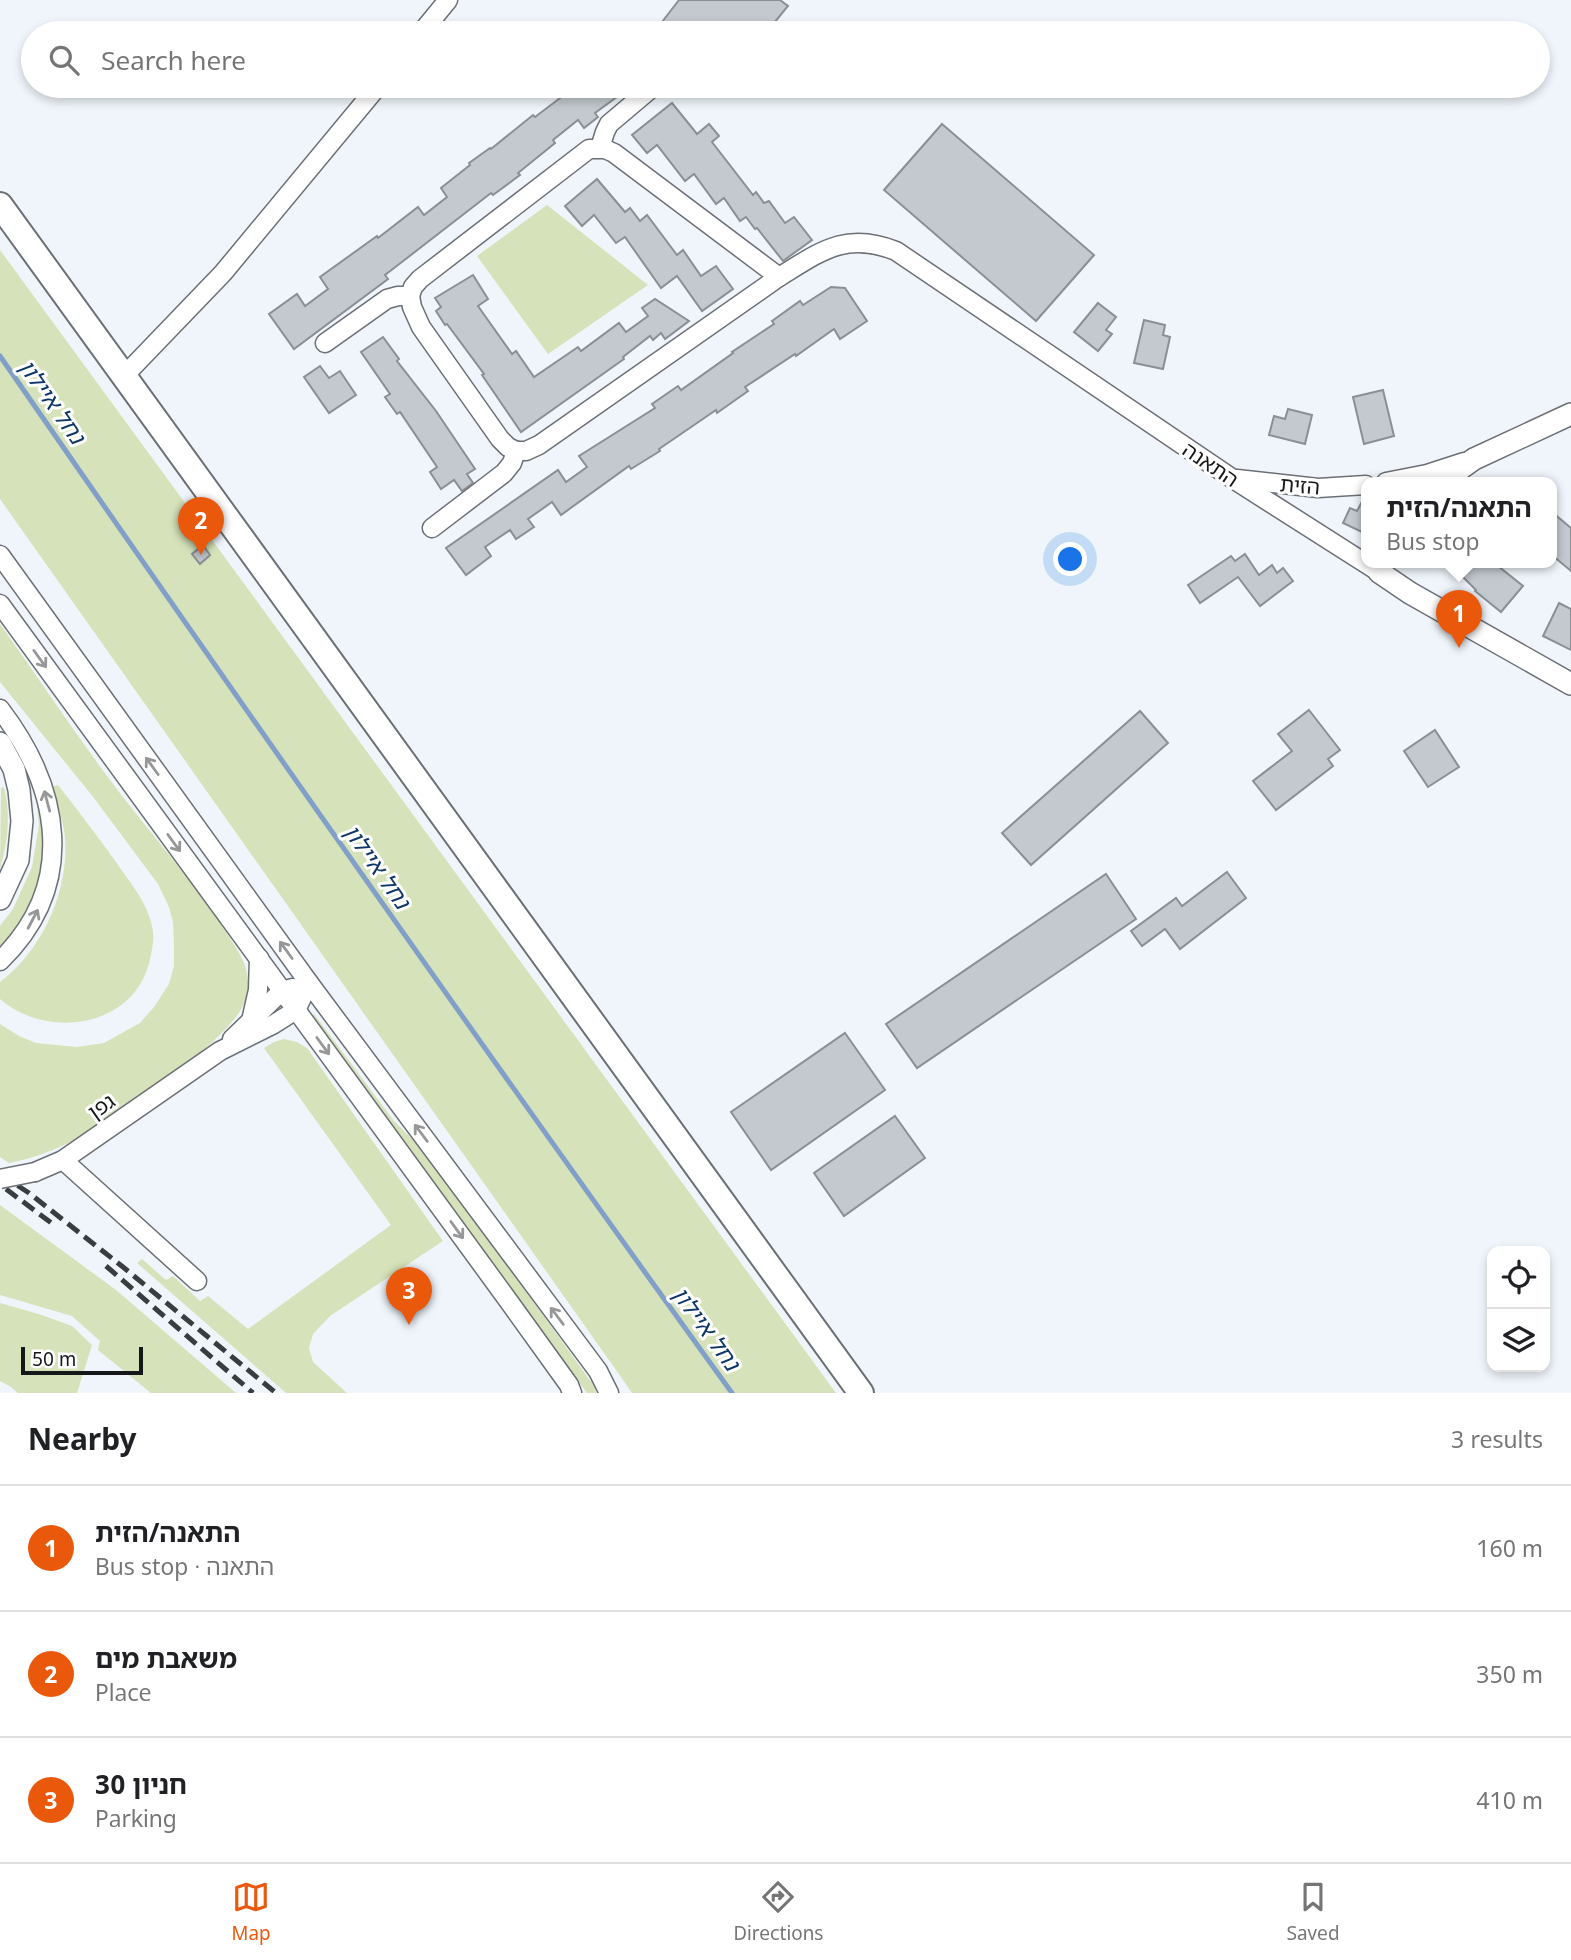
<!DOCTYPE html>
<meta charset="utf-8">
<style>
:root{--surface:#fff;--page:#f6f6f6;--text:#202124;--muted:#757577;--line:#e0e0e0;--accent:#ea580c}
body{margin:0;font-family:Georgia,"Noto Sans Hebrew",serif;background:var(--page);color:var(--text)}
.controls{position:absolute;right:21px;bottom:21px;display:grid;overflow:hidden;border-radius:14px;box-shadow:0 4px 10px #0003}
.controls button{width:63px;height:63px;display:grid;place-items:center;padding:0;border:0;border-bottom:2px solid var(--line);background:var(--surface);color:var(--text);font:35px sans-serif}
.scale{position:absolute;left:21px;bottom:18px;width:122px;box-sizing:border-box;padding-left:7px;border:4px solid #151719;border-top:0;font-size:19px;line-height:24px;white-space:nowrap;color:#151719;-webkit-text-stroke:5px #fff;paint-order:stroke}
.you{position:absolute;left:1071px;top:560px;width:24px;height:24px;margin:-18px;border:5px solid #fff;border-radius:50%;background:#1a73e8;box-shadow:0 0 0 10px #1a73e833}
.badge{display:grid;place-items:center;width:46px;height:46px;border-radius:50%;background:var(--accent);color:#fff;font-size:23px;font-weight:700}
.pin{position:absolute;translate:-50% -58px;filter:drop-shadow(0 2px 4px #0008)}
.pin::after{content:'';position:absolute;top:37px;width:24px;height:21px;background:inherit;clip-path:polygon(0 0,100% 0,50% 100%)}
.popup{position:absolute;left:1361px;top:477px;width:196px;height:91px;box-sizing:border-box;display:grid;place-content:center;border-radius:14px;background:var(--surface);filter:drop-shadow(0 2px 5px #0005);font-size:23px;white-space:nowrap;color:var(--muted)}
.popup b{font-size:26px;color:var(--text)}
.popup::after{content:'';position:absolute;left:50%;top:100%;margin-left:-14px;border:14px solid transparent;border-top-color:var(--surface)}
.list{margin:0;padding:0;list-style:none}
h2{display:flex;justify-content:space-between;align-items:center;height:91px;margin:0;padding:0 28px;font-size:30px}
h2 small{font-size:23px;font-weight:400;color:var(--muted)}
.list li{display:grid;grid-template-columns:46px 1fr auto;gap:21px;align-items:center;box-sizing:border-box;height:126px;padding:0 28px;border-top:2px solid var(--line)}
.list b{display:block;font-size:26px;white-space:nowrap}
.list p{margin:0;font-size:23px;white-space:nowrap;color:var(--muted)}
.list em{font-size:23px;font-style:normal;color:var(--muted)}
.icon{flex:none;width:38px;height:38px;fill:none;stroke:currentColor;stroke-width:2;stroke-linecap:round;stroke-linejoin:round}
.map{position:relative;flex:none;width:1571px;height:1393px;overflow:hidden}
.search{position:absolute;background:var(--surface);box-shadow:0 4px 10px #0003;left:21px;right:21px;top:21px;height:77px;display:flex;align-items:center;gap:18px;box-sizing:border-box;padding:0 24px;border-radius:38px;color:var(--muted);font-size:26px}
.sheet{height:469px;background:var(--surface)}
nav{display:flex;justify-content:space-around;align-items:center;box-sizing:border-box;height:98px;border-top:2px solid var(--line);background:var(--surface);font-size:19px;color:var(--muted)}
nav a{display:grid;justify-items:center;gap:4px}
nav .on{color:var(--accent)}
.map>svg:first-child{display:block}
.green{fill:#d6e2b9}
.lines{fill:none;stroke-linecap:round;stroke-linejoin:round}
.stream{stroke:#819fc8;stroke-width:5}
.building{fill:#c3c9cf;stroke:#8a8f95;stroke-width:2}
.minor-casing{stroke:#6b7076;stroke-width:21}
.tertiary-casing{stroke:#6b7076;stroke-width:24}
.secondary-casing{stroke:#6b7076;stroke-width:28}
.minor{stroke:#fff;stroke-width:18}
.tertiary{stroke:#fff;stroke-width:21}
.secondary{stroke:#fff;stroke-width:24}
.rail{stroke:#3a3d40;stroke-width:5;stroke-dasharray:14 7;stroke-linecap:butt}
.minor-bridge-casing{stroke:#6b7076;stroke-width:21;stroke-linecap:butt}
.minor-bridge{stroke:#fff;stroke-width:18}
.oneway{stroke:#969798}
.labels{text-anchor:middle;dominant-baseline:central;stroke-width:6;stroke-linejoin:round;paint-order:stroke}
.street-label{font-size:21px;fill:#151719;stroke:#fff}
.water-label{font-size:23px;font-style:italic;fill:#0c3668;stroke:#fff}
</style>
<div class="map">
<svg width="1571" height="1393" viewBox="0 0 1571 1393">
<rect width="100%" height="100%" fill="#eff5fb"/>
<g class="green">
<path d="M547 205 648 285 548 354 477 256Z"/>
<path d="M0 250 836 1393H632L621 1377 0 499Z"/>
<path d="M0 624C37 676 72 729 110 780 153 838 204 892 240 955 247 966 250 983 247 996 240 1024 193 1058 171 1077 128 1113 64 1153 9 1163L0 1157V1024L19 1036 36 1043 77 1047 104 1043 140 1023 154 1007 169 984 174 966V945L173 922 169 907 158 884 94 798 0 682Z"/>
<path d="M58 785C78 810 97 836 116 862 130 883 150 905 153 932 154 941 152 950 150 959 136 1027 48 1041 0 999V982C42 951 69 891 65 839 64 822 57 804 52 787Z"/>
<path d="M4 787C11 815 8 841 0 868L1 788Z"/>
<path d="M36 791C39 800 42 809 44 818 51 866 32 913 0 949V926L13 909 32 867 39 825Z"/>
<path d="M314 1014 394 1121 426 1153 594 1386 596 1393H587L312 1016Z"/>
<path d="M284 1039 297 1042 307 1048 443 1241 330 1316 313 1334 309 1348 313 1362 347 1393H286L137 1263 142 1259 166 1280 173 1276 200 1301 208 1296 248 1329 391 1225 264 1048 274 1042Z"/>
<path d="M0 1205 116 1290 236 1393H151L98 1350 100 1341 72 1316 0 1295Z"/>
<path d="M0 1303 42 1315 72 1326 92 1345 77 1393H18L11 1387 0 1381Z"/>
</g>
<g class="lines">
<path class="stream" d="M0 356C241 704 484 1050 732 1393"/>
</g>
<g class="building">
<path d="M679 0H780L788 6 766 33H676L662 22Z"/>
<path d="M576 86H632L595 113 598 117 584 128 578 120 553 140 555 143 518 173 520 175 493 195 491 193 398 265 385 275 388 279 294 349 269 314 297 294 305 306 328 289 320 277 377 236 378 238 418 207 424 215 447 197 441 188 470 165 469 163 490 148 491 149 533 115 535 117Z"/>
<path d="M672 103 697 134 709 124 719 136 712 142 753 195 756 192 764 203 769 201 785 223 794 217 812 240 783 261 757 228 755 229 746 217 740 221 724 198 716 204 694 174 685 181 657 145 647 153 632 135Z"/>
<path d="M942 124 1094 255 1036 321 884 190Z"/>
<path d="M597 179 625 212 630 208 640 221 647 215 677 255 683 250 701 276 716 266 733 289 702 311 677 276 661 288 625 237 616 243 594 215 582 226 565 206Z"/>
<path d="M473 275 488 299 478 306 512 354 516 351 534 377 578 347 581 351 619 323 626 332 648 316 642 308 655 299 689 321 665 339 661 333 653 340 650 336 623 357 624 359 521 432 482 375 484 374 447 324 445 325 436 311 441 307 435 298Z"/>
<path d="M831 287 845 288 867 321 840 339 834 329 796 356 795 354 745 387 748 391 717 413 716 410 659 449 660 451 631 469 629 466 561 515 552 502 528 519 534 527 516 539 510 530 485 547 491 556 466 575 446 548 558 470 566 482 587 467 579 456 655 408 652 404 678 386 681 390 733 353 732 352 774 324 772 321 800 301 803 305Z"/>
<path d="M1098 303 1116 317 1106 330 1112 334 1098 351 1074 332Z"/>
<path d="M1144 320 1165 325 1163 335 1170 337 1163 369 1134 363Z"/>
<path d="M383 337 399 359 397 361 436 411 475 469 467 474 473 483 462 491 454 480 441 489 430 472 437 467 400 412 397 414 385 397 390 394 361 352Z"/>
<path d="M320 366 329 378 340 371 356 395 329 413 304 377Z"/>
<path d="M1383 390 1394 436 1364 444 1353 397Z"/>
<path d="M1288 409 1312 415 1305 444 1269 435 1274 416 1285 419Z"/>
<path d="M1365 496H1366V534L1343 523 1350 508 1357 511Z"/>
<path d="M1552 512 1571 528V571L1552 555Z"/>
<path d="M203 545 210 555 200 564 192 554Z"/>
<path d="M1245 554 1259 575 1272 565 1277 573 1283 568 1293 581 1260 606 1238 577 1200 603 1188 585 1231 556 1235 561Z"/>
<path d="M1448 562H1493L1523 586 1501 612 1475 591 1476 590Z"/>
<path d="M1559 603 1571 609V650L1543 636Z"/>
<path d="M1309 710 1340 750 1328 759 1333 766 1276 810 1253 781 1292 751 1278 734Z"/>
<path d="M1140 711 1168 743 1031 865 1002 833Z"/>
<path d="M1435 730 1459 767 1428 787 1404 751Z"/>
<path d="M1227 872 1246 898 1180 949 1165 929 1142 946 1131 931 1176 898 1182 906Z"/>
<path d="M1106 874 1136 919 917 1068 886 1024Z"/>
<path d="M845 1033 885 1090 771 1170 731 1112Z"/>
<path d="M895 1116 925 1158 844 1216 814 1173Z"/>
</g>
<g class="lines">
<g class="minor-casing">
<g id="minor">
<path d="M421 33 448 0"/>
<path d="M600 148 605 132 609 124 654 86"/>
<path d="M410 296 412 307 421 327 500 439 508 447 516 451"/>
<path d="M325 343 387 299 398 296H410L413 287 420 279 589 149H605L614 153 779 277"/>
<path d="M123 377 223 273 378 86"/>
<path d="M1237 479 1318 488 1366 485"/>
<path d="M1386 482 1427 474 1464 462"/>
<path d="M432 528 504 473 512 463 516 451H526L539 445 779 277C821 251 846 231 896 251L1233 479 1379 572"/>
<path d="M0 555 309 983 598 1371 609 1393"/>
<path d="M0 604 510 1303 569 1385 572 1393"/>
<path d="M0 709C61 789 78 885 0 961"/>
<path d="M251 1021 258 990 259 958"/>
<path d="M232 1039 282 991 293 988"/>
<path d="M63 1160 197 1281"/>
<path d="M35 1172 63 1160 220 1051 274 1024 296 1010 309 983"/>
</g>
</g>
<g class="tertiary-casing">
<g id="tertiary">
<path d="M1442 482 1474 459 1571 414"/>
<path d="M1384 562 1379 572 1410 593 1571 684"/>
<path d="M0 743 14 769 19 790 22 821 18 860 0 899"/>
</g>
</g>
<g class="secondary-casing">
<path id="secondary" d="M0 205 861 1393"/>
</g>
<use href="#minor" class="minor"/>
<use href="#tertiary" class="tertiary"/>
<use href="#secondary" class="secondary"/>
<g class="rail">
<path d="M0 1174 29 1193 123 1267 276 1393"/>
<path d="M6 1189 54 1225"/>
<path d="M106 1266 253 1393"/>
</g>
<g class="minor-bridge-casing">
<path id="minor-bridge" d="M0 1179 35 1172"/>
</g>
<use href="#minor-bridge" class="minor-bridge"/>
</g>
<defs><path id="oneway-shaft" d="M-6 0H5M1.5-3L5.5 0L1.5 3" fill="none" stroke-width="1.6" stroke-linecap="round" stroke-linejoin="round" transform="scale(1.75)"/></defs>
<g class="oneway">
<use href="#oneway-shaft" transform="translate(40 659) rotate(54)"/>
<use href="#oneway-shaft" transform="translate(152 766) rotate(-126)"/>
<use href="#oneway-shaft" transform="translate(47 801) rotate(-105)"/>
<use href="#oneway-shaft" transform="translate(174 843) rotate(54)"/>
<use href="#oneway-shaft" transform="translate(33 919) rotate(-62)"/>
<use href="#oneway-shaft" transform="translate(286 950) rotate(-126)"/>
<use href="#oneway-shaft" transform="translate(323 1046) rotate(54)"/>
<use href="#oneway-shaft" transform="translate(421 1133) rotate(-127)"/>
<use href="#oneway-shaft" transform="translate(457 1230) rotate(54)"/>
<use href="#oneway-shaft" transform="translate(557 1316) rotate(-127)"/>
</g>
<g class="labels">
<g class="street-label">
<text transform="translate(1211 464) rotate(34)">התאנה</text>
<text transform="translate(1300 485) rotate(5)">הזית</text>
<text transform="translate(101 1106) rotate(-35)">גפן</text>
</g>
<g class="water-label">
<text transform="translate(53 401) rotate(55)">נחל איילון</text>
<text transform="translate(378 866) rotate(55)">נחל איילון</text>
<text transform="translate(707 1328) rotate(54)">נחל איילון</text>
</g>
</g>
</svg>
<div class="controls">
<button><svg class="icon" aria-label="locate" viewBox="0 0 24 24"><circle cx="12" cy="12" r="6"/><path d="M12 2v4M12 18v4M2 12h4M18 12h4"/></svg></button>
<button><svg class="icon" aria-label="layers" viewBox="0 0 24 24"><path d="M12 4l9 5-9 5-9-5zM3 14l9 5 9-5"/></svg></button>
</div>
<div class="scale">50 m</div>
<div class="you"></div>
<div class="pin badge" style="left:1459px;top:648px">1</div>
<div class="popup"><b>התאנה/הזית</b>Bus stop</div>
<div class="pin badge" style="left:201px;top:555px">2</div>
<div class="pin badge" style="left:409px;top:1325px">3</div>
<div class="search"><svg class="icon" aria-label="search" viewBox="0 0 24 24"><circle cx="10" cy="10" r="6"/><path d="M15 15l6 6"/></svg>Search here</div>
</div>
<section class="sheet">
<h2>Nearby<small>3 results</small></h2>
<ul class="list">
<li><span class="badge">1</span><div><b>התאנה/הזית</b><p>Bus stop · התאנה</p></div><em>160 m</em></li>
<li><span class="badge">2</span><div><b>משאבת מים</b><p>Place</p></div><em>350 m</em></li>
<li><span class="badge">3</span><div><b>חניון 30</b><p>Parking</p></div><em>410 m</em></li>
</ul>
</section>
<nav>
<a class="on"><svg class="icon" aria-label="map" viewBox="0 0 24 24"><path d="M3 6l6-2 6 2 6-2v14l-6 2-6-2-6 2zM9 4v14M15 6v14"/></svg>Map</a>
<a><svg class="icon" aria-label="directions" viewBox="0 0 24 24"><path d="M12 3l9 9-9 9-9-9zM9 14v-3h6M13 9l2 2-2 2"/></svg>Directions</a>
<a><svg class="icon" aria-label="saved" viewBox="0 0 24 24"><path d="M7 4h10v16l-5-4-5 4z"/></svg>Saved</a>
</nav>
